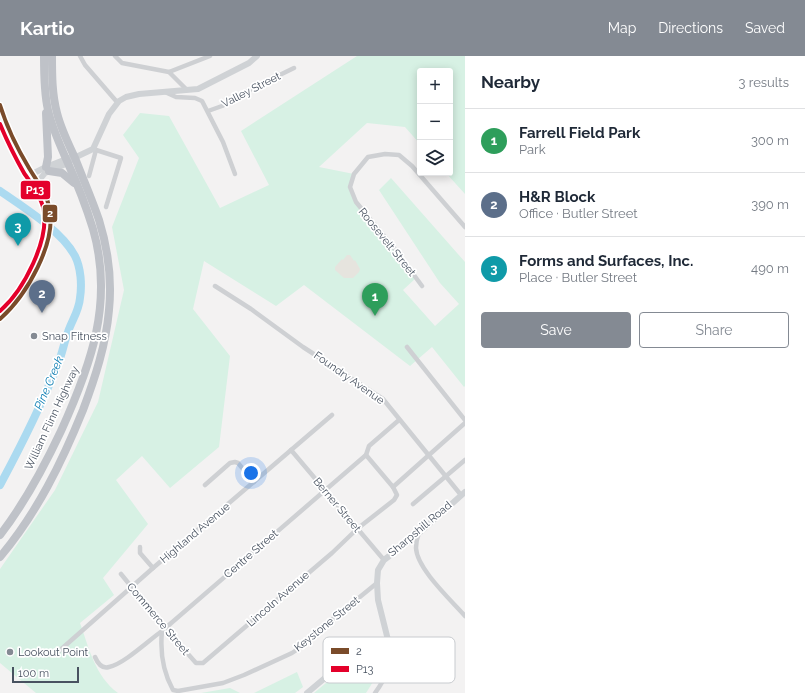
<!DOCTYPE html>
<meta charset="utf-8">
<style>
:root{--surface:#fff;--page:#f6f6f7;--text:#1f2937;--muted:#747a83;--line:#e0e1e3;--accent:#848a93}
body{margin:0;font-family:Raleway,sans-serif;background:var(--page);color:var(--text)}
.controls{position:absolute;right:12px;top:12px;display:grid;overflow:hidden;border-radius:4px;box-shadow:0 2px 10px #0003}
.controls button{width:36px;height:36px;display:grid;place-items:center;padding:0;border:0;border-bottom:1px solid var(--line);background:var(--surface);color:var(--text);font:20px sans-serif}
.scale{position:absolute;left:12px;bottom:10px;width:67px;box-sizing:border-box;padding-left:4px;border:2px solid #485260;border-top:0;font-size:11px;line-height:14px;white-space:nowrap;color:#485260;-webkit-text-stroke:3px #fff;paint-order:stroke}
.you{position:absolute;left:251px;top:417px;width:14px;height:14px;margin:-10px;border:3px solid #fff;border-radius:50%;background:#1a73e8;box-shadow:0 0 0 6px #1a73e833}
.badge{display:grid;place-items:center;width:26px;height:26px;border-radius:50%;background:var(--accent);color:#fff;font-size:13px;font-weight:700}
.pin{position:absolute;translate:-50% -33px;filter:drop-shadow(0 1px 2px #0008)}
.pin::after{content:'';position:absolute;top:21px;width:14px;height:12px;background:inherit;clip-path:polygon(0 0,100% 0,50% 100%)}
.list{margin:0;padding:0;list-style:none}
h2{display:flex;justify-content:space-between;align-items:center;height:52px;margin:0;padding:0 16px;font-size:17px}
h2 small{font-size:13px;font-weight:400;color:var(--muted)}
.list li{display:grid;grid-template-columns:26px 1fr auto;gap:12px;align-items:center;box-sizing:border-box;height:64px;padding:0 16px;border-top:1px solid var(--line)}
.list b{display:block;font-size:15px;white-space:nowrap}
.list p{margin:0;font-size:13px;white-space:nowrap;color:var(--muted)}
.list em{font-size:13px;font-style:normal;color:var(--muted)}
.actions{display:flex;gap:8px;padding:12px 16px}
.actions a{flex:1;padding:9px 0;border:1px solid var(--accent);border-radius:4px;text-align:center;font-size:14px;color:var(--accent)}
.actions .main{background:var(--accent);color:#fff}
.icon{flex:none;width:22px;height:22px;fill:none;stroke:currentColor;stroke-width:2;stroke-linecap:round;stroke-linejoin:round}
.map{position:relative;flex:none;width:465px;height:637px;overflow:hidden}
header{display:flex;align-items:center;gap:24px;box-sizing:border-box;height:56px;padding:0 20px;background:var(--accent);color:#fff}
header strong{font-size:19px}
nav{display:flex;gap:22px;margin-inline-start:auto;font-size:14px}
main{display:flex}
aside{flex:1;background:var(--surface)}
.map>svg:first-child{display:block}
.green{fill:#d7f1e4}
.sand{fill:#e6e4de}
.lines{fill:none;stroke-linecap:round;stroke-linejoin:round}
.river{stroke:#abdaf0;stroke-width:8}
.street{stroke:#ced0d3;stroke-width:4.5}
.secondary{stroke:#cfd2d5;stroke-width:6}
.highway{stroke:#bfc2c8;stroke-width:8}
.bus-1-casing{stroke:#fff;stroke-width:7}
.bus-2-casing{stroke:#fff;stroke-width:7}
.bus-1{stroke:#7a4b2a;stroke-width:4}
.bus-2{stroke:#e4002b;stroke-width:4}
.poi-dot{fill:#848a93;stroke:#fff;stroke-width:1.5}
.labels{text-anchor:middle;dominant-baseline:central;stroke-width:3.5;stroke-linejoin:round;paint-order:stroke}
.street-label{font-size:11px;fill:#485260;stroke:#fff}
.poi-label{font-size:11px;fill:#485260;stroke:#fff;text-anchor:start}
.water-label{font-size:12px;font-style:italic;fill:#097cb2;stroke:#fff}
.key{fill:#fff;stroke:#c8cbcf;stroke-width:1}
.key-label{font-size:11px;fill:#485260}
.line-badge{stroke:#fff;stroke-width:1.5}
.badge-label{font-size:11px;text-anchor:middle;font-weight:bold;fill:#fff}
</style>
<header>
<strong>Kartio</strong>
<nav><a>Map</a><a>Directions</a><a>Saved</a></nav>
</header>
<main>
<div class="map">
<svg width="465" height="637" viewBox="0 0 465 637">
<rect width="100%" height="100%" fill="#f3f2f2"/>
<g class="green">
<path d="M357 0H465V138L446 117H450V15H420V88L405 71 367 67 319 111 354 118 350 131 356 146 416 222 403 234 435 270 459 248 440 227 379 134 391 122 465 206V330L464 331 432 291 410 310 304 229 276 250 204 205 193 253 230 300 219 391 170 432 142 400 116 424 148 468 103 522 114 539 80 567C89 592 95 620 118 637H36L0 607V513L55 434 98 346 124 234 112 171 139 102 123 79 140 57 169 60 220 152 269 129 241 75Z"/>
<path d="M383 592 381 613 366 637H314L326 627Z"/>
<path d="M297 616 303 631 295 637H254Z"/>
<path d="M230 632 240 637H201Z"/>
</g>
<path class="sand" d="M347 199H350L354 205 355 204 360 213 359 216 353 222H344L335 214V211L342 203 343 204Z"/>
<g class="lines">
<path class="river" d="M0 135C23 151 62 175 75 200 81 212 82 229 80 242 79 255 72 264 68 276 64 287 62 298 58 308 41 350 21 390 0 429"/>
<g class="street">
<path d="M80 0 85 9 117 46"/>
<path d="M115 0 122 7 169 16 187 34"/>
<path d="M169 16 210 0"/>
<path d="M165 36 176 41 195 42 202 45 223 86 235 118"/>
<path d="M208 55 222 50 255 31 294 12"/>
<path d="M93 93 121 102 106 151"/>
<path d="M89 120 96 94"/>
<path d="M215 230 251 253 303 291 383 343 461 439"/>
<path d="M422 230 394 192 356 146 350 131 354 118 368 101 385 98 399 99 412 110 465 171"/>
<path d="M407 291 465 364"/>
<path d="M291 394 384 504"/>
<path d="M205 429 230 407 235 406 238 407 254 426"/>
<path d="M393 431 465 367"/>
<path d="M413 448 465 404"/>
<path d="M419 477C417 482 416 487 416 492 417 513 451 544 465 560"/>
<path d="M140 491V497L153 512"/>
<path d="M121 518 165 572 196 607H203L332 497 357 473 394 444 397 439 393 431 366 399"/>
<path d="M162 575C160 595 163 616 173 634L178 635 223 627 244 619 292 597 307 587 323 571 377 527"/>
<path d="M58 596 153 512 332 359"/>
<path d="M95 601C98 608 102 613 109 611 124 608 149 584 162 575L366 399 369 390 399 364"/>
<path d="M375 637C386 622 396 602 388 584"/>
</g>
<g class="secondary">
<path d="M0 49C6 69 15 89 26 107 32 119 46 138 49 150 54 172 44 198 34 217 23 237 18 248 0 263"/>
<path d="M32 118 46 111 69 102"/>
<path d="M38 130 41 122 45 117 68 107 74 102 93 93 109 58 119 45 126 41 139 38 198 33 249 7 257 0"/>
<path d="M307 637 332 616 388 584 378 544 377 527 378 514 384 504 419 477 465 436"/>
</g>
<g class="highway">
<path d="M46 111 48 101 46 57"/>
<path d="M49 115 62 117 74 127"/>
<path d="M0 479C25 447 44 411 61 375 91 309 114 246 93 173 86 150 77 127 67 105 60 89 52 72 48 54 44 37 44 18 44 0"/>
<path d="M0 501C37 457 62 406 83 354 95 322 106 289 109 254 112 224 108 193 99 164 92 143 83 123 75 102 68 87 61 73 57 57 52 38 52 19 52 0"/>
</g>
<g class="bus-1-casing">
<path id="bus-1" d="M0 49C7 72 17 92 29 112 36 124 46 136 49 150 58 186 26 240 0 263"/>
</g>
<g class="bus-2-casing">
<path id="bus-2" d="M0 68C7 85 15 101 24 117 31 127 40 139 43 151 51 183 23 235 0 255"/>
</g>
<use href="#bus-1" class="bus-1"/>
<use href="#bus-2" class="bus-2"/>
</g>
<g class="poi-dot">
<circle cx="34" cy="280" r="4"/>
<circle cx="10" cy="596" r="4"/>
</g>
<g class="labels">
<g class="street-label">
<text transform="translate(251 34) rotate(-27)">Valley Street</text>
<text transform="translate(387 186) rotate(51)">Roosevelt Street</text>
<text transform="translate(349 322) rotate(35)">Foundry Avenue</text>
<text transform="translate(52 362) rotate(-65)">William Flinn Highway</text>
<text transform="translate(337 449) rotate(50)">Berner Street</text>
<text transform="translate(420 473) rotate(-40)">Sharpshill Road</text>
<text transform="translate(195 477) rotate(-40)">Highland Avenue</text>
<text transform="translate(251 498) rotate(-41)">Centre Street</text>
<text transform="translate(278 543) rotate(-41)">Lincoln Avenue</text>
<text transform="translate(158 563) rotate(50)">Commerce Street</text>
<text transform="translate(327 568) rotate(-39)">Keystone Street</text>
</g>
<g class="poi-label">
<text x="42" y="280">Snap Fitness</text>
<text x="18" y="596">Lookout Point</text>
</g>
<g class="water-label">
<text transform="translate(49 327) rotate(-67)">Pine Creek</text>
</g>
</g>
<rect x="323" y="581" width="132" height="46" rx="6" class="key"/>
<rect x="331" y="592" width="18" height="6" fill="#7a4b2a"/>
<rect x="331" y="610" width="18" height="6" fill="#e4002b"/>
<g class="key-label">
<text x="356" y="599">2</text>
<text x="356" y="617">P13</text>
</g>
<g class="line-badge">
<rect x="20" y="124" width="31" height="20" rx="4" fill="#e4002b"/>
<rect x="42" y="148" width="16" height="19" rx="4" fill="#7a4b2a"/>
</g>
<g class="badge-label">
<text x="35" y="138">P13</text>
<text x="50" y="161">2</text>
</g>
</svg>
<div class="controls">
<button>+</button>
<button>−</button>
<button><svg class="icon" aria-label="layers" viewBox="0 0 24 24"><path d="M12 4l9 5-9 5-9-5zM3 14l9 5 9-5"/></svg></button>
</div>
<div class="scale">100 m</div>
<div class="you"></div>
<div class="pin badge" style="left:375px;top:260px;background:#2e9e5b">1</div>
<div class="pin badge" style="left:42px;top:257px;background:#5c6f8a">2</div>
<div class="pin badge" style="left:18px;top:190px;background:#0f9aa8">3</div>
</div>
<aside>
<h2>Nearby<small>3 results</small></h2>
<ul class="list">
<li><span class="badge" style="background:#2e9e5b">1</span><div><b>Farrell Field Park</b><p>Park</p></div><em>300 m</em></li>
<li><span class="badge" style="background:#5c6f8a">2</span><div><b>H&amp;R Block</b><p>Office · Butler Street</p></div><em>390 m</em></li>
<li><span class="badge" style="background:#0f9aa8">3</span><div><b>Forms and Surfaces, Inc.</b><p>Place · Butler Street</p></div><em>490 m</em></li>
</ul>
<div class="actions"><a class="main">Save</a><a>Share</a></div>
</aside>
</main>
